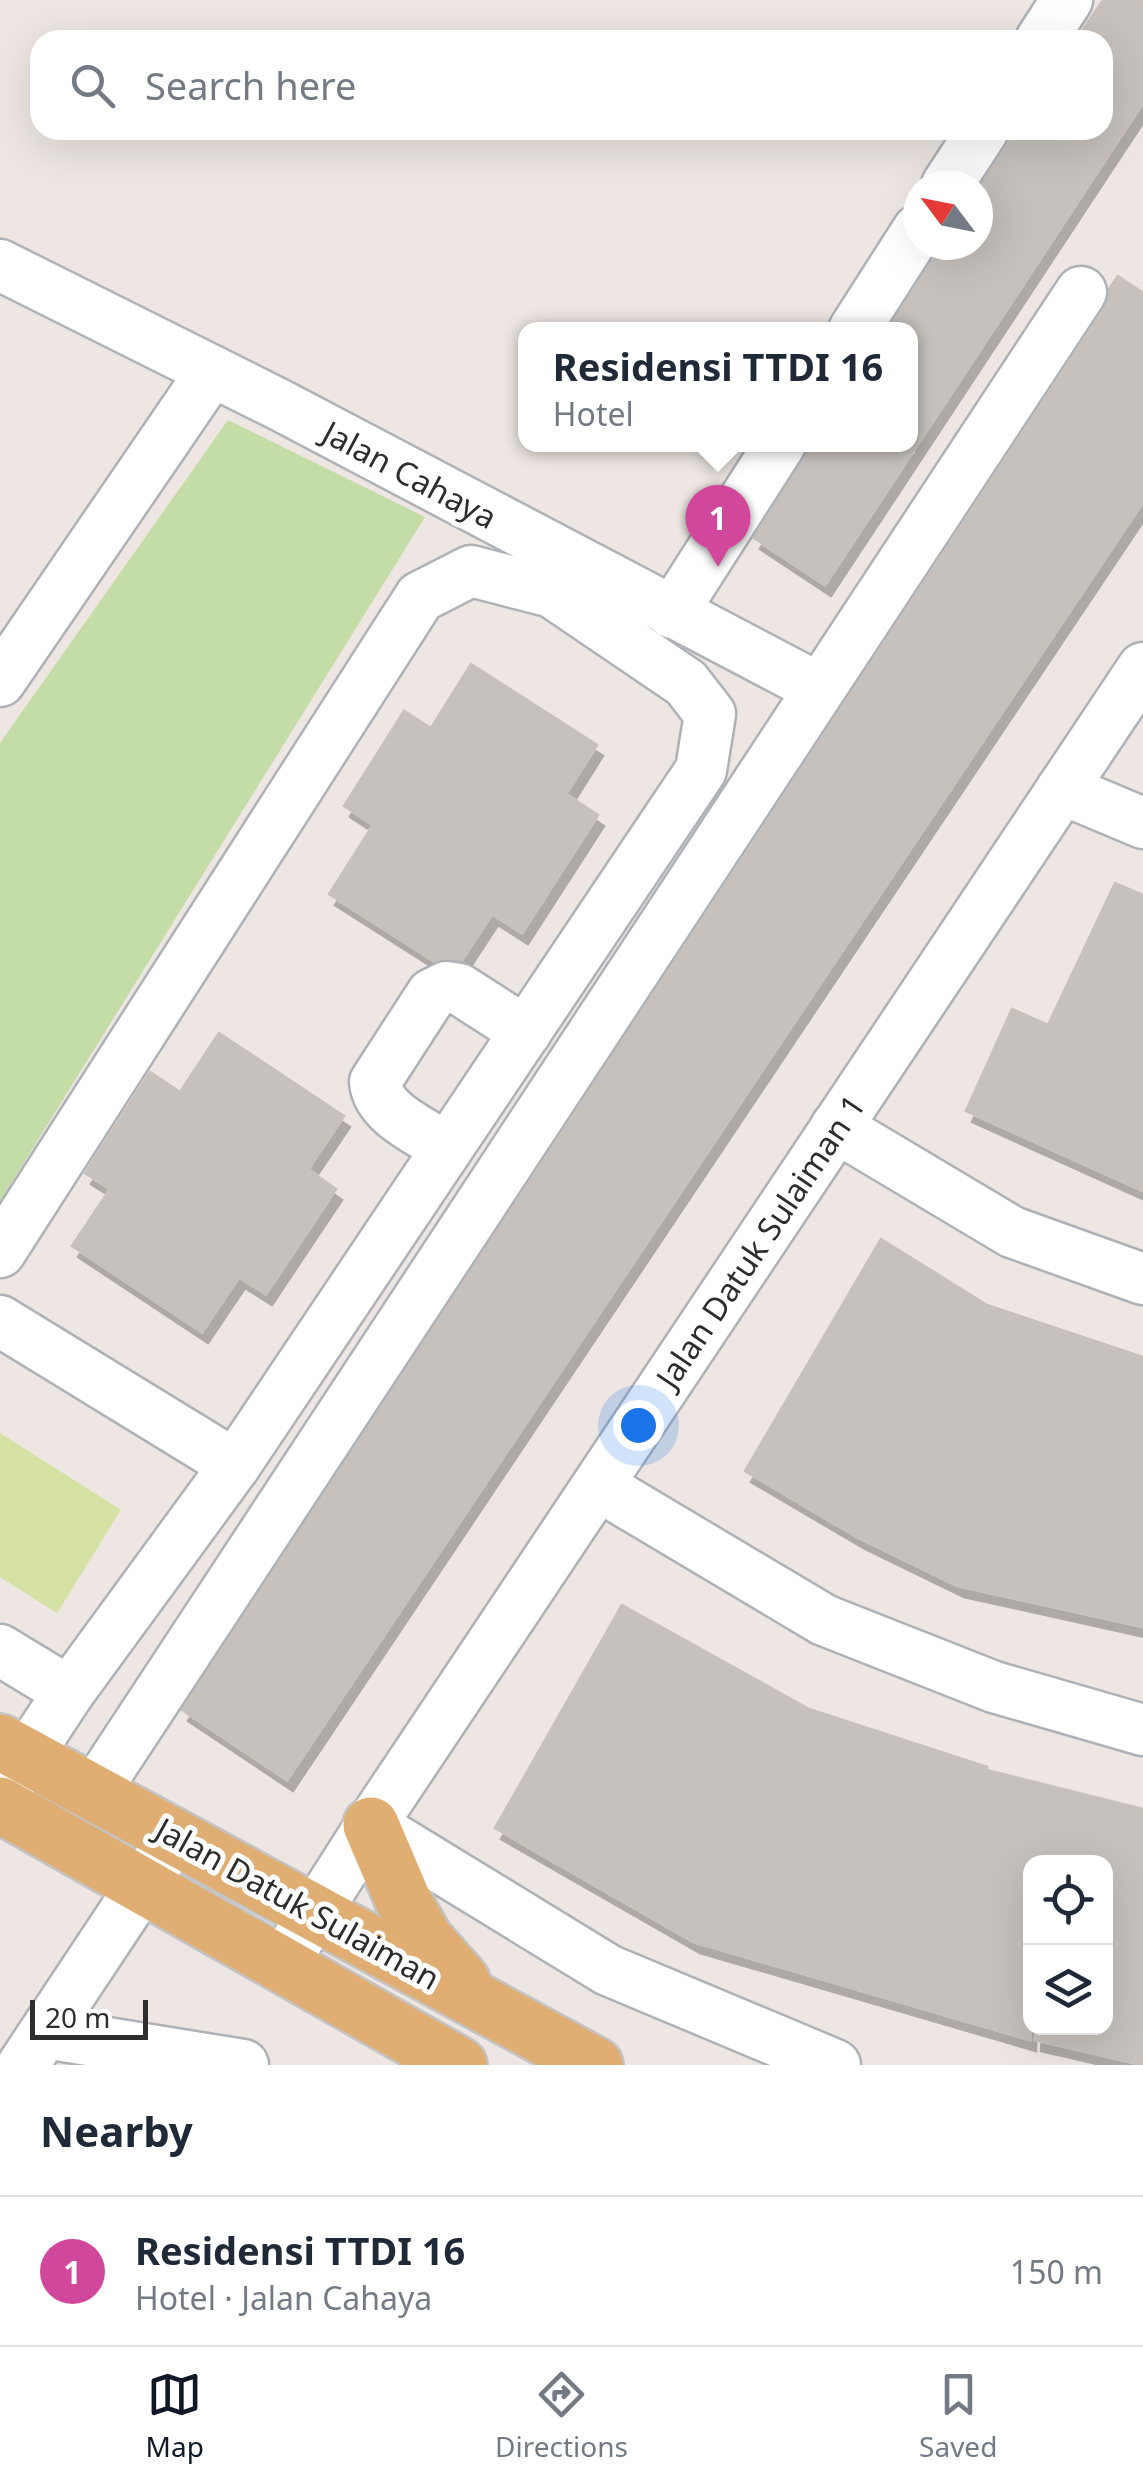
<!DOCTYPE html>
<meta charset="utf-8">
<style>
:root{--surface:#fff;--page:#f6f6f7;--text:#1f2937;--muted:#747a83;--line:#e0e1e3;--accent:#111827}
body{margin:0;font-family:"Noto Sans",sans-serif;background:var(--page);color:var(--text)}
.controls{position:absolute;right:30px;bottom:30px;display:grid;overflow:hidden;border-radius:20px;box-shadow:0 10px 40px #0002}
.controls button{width:90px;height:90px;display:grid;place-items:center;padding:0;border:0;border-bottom:2px solid var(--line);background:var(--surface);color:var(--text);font:50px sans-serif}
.compass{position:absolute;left:903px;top:170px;width:90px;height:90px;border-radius:50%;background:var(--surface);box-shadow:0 10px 40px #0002;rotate:302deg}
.scale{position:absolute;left:30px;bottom:25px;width:118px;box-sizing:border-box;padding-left:10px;border:5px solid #2d2d2d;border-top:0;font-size:28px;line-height:35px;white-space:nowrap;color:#2d2d2d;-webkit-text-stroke:8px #fff;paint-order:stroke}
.you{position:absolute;left:638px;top:1425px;width:35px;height:35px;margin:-25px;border:8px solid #fff;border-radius:50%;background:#1a73e8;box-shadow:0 0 0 15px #1a73e833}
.badge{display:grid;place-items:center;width:65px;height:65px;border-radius:50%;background:var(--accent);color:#fff;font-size:32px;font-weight:700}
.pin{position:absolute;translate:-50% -82px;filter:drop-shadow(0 2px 5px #0008)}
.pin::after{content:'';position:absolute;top:52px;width:35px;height:30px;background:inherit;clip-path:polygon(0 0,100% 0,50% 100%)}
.popup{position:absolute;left:518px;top:322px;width:400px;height:130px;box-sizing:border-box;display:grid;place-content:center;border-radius:20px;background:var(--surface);filter:drop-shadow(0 2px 8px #0005);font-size:32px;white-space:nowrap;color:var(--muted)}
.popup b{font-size:38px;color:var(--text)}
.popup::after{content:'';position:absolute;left:50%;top:100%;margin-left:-20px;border:20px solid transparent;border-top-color:var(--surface)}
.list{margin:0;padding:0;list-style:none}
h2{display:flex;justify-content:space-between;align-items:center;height:130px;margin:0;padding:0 40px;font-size:42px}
h2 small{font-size:32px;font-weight:400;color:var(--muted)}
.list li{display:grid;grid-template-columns:65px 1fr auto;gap:30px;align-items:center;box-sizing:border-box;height:150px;padding:0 40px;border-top:2px solid var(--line)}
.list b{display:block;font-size:38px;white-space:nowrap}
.list p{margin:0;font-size:32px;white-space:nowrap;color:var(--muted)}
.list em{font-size:32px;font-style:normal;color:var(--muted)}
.icon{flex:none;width:55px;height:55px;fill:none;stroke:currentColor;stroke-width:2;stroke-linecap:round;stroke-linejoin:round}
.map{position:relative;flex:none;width:1143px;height:2065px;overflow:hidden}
.search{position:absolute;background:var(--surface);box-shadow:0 10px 40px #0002;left:30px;right:30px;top:30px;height:110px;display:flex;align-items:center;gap:25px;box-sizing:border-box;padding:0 35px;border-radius:30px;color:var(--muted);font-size:38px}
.sheet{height:280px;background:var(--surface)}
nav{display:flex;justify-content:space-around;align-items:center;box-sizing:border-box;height:140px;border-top:2px solid var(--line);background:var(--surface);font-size:28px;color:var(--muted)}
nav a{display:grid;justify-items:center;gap:5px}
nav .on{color:var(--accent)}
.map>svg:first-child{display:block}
.green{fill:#c4dca6}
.pitch{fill:#d5e2a3}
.building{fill:#c6c1bd;stroke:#c8c1bb;stroke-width:2.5;filter:url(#shadow)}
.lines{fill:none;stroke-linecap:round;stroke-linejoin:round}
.minor-casing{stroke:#aeb2b7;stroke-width:55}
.major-casing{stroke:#c4c4c4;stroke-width:60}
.minor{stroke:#fff;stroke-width:50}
.major{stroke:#e0ae73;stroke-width:55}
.labels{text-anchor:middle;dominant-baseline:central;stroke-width:10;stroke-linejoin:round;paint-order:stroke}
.street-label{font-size:32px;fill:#2d2d2d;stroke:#fff}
</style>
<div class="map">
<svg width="1143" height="2065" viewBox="0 0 1143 2065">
<defs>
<filter id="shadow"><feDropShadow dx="6" dy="11" stdDeviation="0" flood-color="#0004"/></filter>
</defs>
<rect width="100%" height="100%" fill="#ede6e2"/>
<path class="green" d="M228 420 425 517 0 1201V743Z"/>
<path class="pitch" d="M0 1433 121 1510 57 1613 0 1577Z"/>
<g class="building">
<path d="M1103 0H1143V103L825 585 754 538 804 459 809 444H910V330H888L942 245H978V190L1017 130H1103V40H1076Z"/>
<path d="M1118 276 1143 293V502L287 1780 182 1710 1105 308 1109 289Z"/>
<path d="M471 664 597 745 566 794 598 815 522 933 492 914 462 960 434 961 329 894 373 825 344 806 404 711 431 728Z"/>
<path d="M1115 883 1143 895V1191L966 1111 1012 1009 1048 1025Z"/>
<path d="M219 1033 344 1116 308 1169 336 1189 266 1294 239 1277 202 1332 72 1246 110 1189 85 1173 150 1072 180 1092Z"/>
<path d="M881 1239 987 1305 1143 1357V1627L958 1586 859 1538 745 1471Z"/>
<path d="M622 1605 809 1709 987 1767V1770L1143 1809V2065L1035 2040 1036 2028H1106V1862H1030V2040L694 1942 495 1828Z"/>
</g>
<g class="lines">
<g class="minor-casing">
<g id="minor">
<path d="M1041 40 1067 0"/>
<path d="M947 185 983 130"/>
<path d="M0 265 280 405 818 688"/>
<path d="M854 330 918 230"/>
<path d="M672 613 780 444"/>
<path d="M0 681 212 371"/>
<path d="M1062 789 1143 823"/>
<path d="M836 1127 1012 1232 1143 1279"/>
<path d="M447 1148C423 1132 378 1114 375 1082L432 994 446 987 459 989 526 1032"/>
<path d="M0 1252 420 597 471 571 552 592 686 683 710 714 701 770 235 1465 69 1692 0 1797"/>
<path d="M0 1321 235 1465"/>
<path d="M599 1486 824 1620 994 1687 1143 1730"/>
<path d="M0 1650 69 1692"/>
<path d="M94 1792 1081 292"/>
<path d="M371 1825 608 1970 835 2065"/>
<path d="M281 1966 371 1825 1143 668"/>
<path d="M45 2033 243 2065"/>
<path d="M23 2065 175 1836"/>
</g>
</g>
<g class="major-casing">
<g id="major">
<path d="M0 1742 595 2065"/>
<path d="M0 1805 459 2065"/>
<path d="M371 1825 403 1900 425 1939 462 1981"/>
</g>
</g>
<use href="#minor" class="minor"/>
<use href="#major" class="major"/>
</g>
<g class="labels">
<g class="street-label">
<text transform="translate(410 474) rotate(28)">Jalan Cahaya</text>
<text transform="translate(760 1241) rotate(-56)">Jalan Datuk Sulaiman 1</text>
<text transform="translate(298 1903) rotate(29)">Jalan Datuk Sulaiman</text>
</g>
</g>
</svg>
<div class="controls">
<button><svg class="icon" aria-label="locate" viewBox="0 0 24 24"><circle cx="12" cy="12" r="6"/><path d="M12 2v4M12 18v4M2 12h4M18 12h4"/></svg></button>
<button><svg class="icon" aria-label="layers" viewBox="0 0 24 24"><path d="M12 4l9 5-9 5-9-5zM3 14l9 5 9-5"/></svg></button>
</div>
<svg class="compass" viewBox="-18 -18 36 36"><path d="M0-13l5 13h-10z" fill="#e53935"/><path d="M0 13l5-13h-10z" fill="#747a83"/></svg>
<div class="scale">20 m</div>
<div class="you"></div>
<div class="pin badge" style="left:718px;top:567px;background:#d1479c">1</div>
<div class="popup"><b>Residensi TTDI 16</b>Hotel</div>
<div class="search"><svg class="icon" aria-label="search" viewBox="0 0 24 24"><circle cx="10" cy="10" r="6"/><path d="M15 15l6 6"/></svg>Search here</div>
</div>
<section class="sheet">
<h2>Nearby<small></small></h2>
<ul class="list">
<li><span class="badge" style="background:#d1479c">1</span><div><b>Residensi TTDI 16</b><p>Hotel · Jalan Cahaya</p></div><em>150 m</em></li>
</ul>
</section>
<nav>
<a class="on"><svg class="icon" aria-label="map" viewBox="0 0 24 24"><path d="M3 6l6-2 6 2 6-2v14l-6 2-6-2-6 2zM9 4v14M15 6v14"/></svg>Map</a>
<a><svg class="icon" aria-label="directions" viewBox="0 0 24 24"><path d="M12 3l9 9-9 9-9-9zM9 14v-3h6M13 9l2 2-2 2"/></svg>Directions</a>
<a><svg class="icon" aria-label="saved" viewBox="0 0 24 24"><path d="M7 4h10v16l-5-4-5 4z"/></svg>Saved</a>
</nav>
